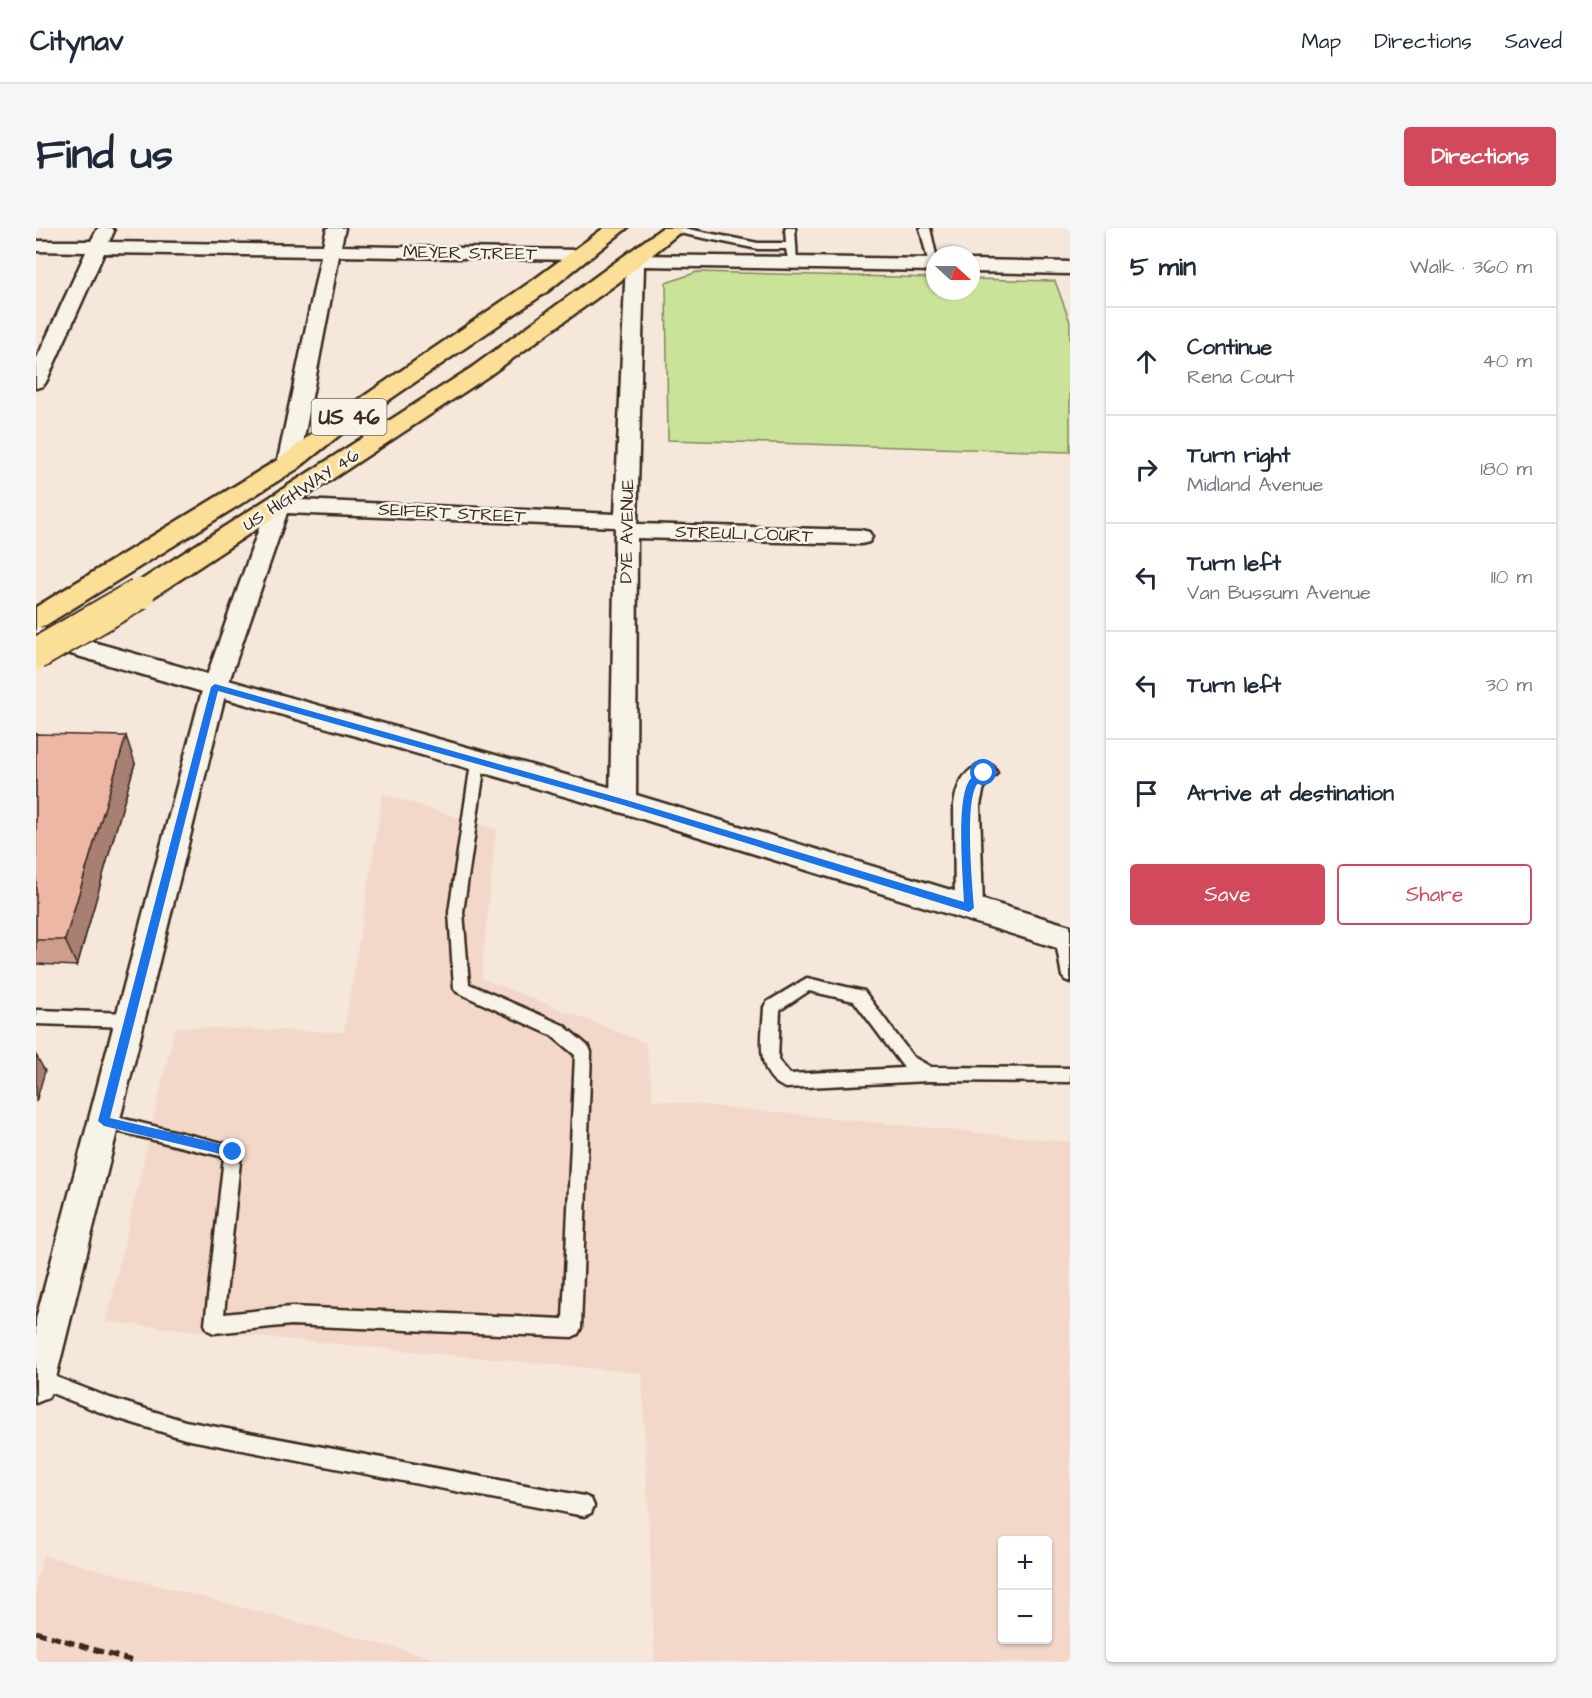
<!DOCTYPE html>
<meta charset="utf-8">
<style>
:root{--surface:#fff;--page:#f6f6f7;--text:#1f2937;--muted:#747a83;--line:#e0e1e3;--accent:#d1495b}
body{margin:0;font-family:"Architects Daughter",sans-serif;background:var(--page);color:var(--text)}
.controls{position:absolute;right:18px;bottom:18px;display:grid;overflow:hidden;border-radius:6px;box-shadow:0 2px 4px #0004}
.controls button{width:54px;height:54px;display:grid;place-items:center;padding:0;border:0;border-bottom:2px solid var(--line);background:var(--surface);color:var(--text);font:30px sans-serif}
.compass{position:absolute;left:890px;top:18px;width:54px;height:54px;border-radius:50%;background:var(--surface);box-shadow:0 2px 4px #0004;rotate:111deg}
.stop{position:absolute;width:18px;height:18px;margin:-14px;border:4px solid #1a73e8;border-radius:50%;background:#fff}
.stop.end{background:#1a73e8;border-color:#fff;box-shadow:0 2px 6px #0008}
.list{margin:0;padding:0;list-style:none}
h2{display:flex;justify-content:space-between;align-items:center;height:78px;margin:0;padding:0 24px;font-size:26px}
h2 small{font-size:20px;font-weight:400;color:var(--muted)}
.list li{display:grid;grid-template-columns:39px 1fr auto;gap:18px;align-items:center;box-sizing:border-box;height:108px;padding:0 24px;border-top:2px solid var(--line)}
.list b{display:block;font-size:22px;white-space:nowrap}
.list p{margin:0;font-size:20px;white-space:nowrap;color:var(--muted)}
.list em{font-size:20px;font-style:normal;color:var(--muted)}
.actions{display:flex;gap:12px;padding:18px 24px}
.actions a{flex:1;padding:14px 0;border:2px solid var(--accent);border-radius:6px;text-align:center;font-size:21px;color:var(--accent)}
.actions .main{background:var(--accent);color:#fff}
.icon{flex:none;width:33px;height:33px;fill:none;stroke:currentColor;stroke-width:2;stroke-linecap:round;stroke-linejoin:round}
.map{position:relative;flex:none;width:1034px;height:1434px;overflow:hidden;border-radius:6px}
header{display:flex;align-items:center;gap:36px;box-sizing:border-box;height:84px;padding:0 30px;background:var(--surface);border-bottom:2px solid var(--line)}
header strong{font-size:28px}
nav{display:flex;gap:33px;margin-inline-start:auto;font-size:21px}
.intro{display:flex;align-items:center;justify-content:space-between;box-sizing:border-box;height:144px;padding:0 36px}
h1{margin:0;font-size:42px}
.button{padding:15px 27px;border-radius:6px;background:var(--accent);color:#fff;font-size:21px;font-weight:700}
main{display:flex;gap:36px;padding:0 36px}
aside{flex:1;background:var(--surface);border-radius:6px;box-shadow:0 2px 4px #0004}
.map>svg:first-child{display:block}
.built{fill:#f3d8ca;fill-rule:evenodd}
.green{fill:#c9e399;stroke:#82865c;stroke-width:1.5}
.lines{fill:none;stroke-linecap:round;stroke-linejoin:round}
.service-casing{stroke:#3b2a1e;stroke-width:5}
.minor-casing{stroke:#3b2a1e;stroke-width:5}
.tertiary-casing{stroke:#3b2a1e;stroke-width:5}
.trunk-casing{stroke:#3b2a1e;stroke-width:5}
.service{fill:#f7f3e8;fill-rule:evenodd}
.minor{fill:#f7f3e8;fill-rule:evenodd}
.tertiary{fill:#f7f3e8;fill-rule:evenodd}
.trunk{fill:#fbdf96;fill-rule:evenodd}
.rail{stroke:#3b2a1e;stroke-width:5;stroke-dasharray:10 5;stroke-linecap:butt}
.trunk-bridge-casing{stroke:#3b2a1e;stroke-width:35;stroke-linecap:butt}
.trunk-bridge{stroke:#fbdf96;stroke-width:31}
.wall{fill:#cd9d8d;stroke:#3b2a1e;stroke-width:1.5}
.shaded-wall{fill:#a77f73;stroke:#3b2a1e;stroke-width:1.5}
.building{fill:#eeb6a4;stroke:#3b2a1e;stroke-width:1.5}
.route{fill:#1a73e8}
.labels{text-anchor:middle;dominant-baseline:central;stroke-width:5;stroke-linejoin:round;paint-order:stroke}
.far-street-label{font-size:18px;fill:#3b2a1e;stroke:#f7f3e8}
.shield{fill:#f7f3e8;stroke:#73665b;stroke-width:1.5}
.shield-label{font-size:21px;font-weight:bold;fill:#3b2a1e}
</style>
<header>
<strong>Citynav</strong>
<nav><a>Map</a><a>Directions</a><a>Saved</a></nav>
</header>
<div class="intro"><h1>Find us</h1><a class="button">Directions</a></div>
<main>
<div class="map">
<svg width="1034" height="1434" viewBox="0 0 1034 1434">
<rect width="100%" height="100%" fill="#f5e7da"/>
<filter id="ink" filterUnits="userSpaceOnUse"><feTurbulence type="fractalNoise" baseFrequency=".0167" numOctaves="2"/><feDisplacementMap in="SourceGraphic" scale="12" xChannelSelector="R" yChannelSelector="G"/><feConvolveMatrix kernelMatrix="1 2 1 2 8 2 1 2 1" color-interpolation-filters="sRGB"/></filter>
<g filter="url(#ink)">
<g class="built">
<path d="M347 566 460 601 445 750 610 815 617 872 1034 914V1434H619L606 1145 70 1094 139 799 308 804ZM966 1312H1011V1412H966Z"/>
<path d="M7 1327 413 1434H0V1354Z"/>
</g>
<path class="green" d="M661 44 899 50V63H935V51L1019 53 1034 94V224L632 212 630 55Z"/>
<g class="lines">
<g class="service-casing">
<g id="service">
<path d="M634 0H647L722 15H750L749 0H759L761 34 753 36 750 21H722L638 4Z"/>
<path d="M884 0H894L900 27 899 40 893 37Z"/>
<path d="M442 530 449 535 427 684 433 756 527 797 553 819 555 824 545 1100 542 1106 536 1109 255 1097 178 1105 172 1102 169 1096 188 929 68 900 62 898 60 893 62 888 68 886 203 919 205 924 188 1086 255 1079 527 1091 539 827 515 807 421 764 418 760 413 684 435 535Z"/>
<path d="M1026 703 1031 705 1034 712V754L1029 752 1026 748 1019 709 1021 705Z"/>
<path d="M771 750 828 763 877 829 895 839 1034 840V854L893 853 750 860C717 848 727 806 728 779L731 774ZM773 763 818 773 868 840 754 846 742 832 744 782Z"/>
<path d="M0 782 94 785 100 787 102 792 100 797 94 799 0 796Z"/>
<path d="M2 1142 74 1170 149 1193 548 1268 555 1271 558 1278 555 1285 548 1288 149 1211 74 1188 0 1159V1143Z"/>
</g>
</g>
<g class="minor-casing">
<g id="minor">
<path d="M62 0H76L78 3 73 14 287 17 291 0H309L305 18 545 22 554 27 545 32 303 28 263 236 260 241H244L241 236 285 28 68 25 10 154 7 158 0 160V132L50 24 0 23V13H55Z"/>
<path d="M599 27 899 31V43L608 38 601 296 825 302 833 304 836 309 833 314 825 316 601 310 600 574 596 581 587 584 578 581 574 574 579 299 251 285 191 459 18 1158 12 1170 0 1175V1091L167 459 231 278 234 273 242 271 579 286 590 32Z"/>
<path d="M935 32 1034 34V46L935 44Z"/>
<path d="M948 535 957 538 961 545 948 559 944 577 947 680 943 688 933 691 923 688 919 680 918 577C921 557 927 542 948 535Z"/>
</g>
</g>
<g class="tertiary-casing">
<path id="tertiary" d="M0 398 587 563 1034 698V724L587 585 0 416Z"/>
</g>
<g class="trunk-casing">
<g id="trunk">
<path d="M568 0H591L512 63 315 198 261 241 10 397 0 400V379L243 231 299 188 496 53Z"/>
<path d="M626 0H649L583 54 451 149 113 372 103 375 93 372 90 366 93 360 435 140Z"/>
</g>
</g>
<use href="#service" class="service"/>
<use href="#minor" class="minor"/>
<use href="#tertiary" class="tertiary"/>
<use href="#trunk" class="trunk"/>
<path class="rail" d="M0 1404 100 1434"/>
<g class="trunk-bridge-casing">
<path id="trunk-bridge" d="M0 426 103 366"/>
</g>
<use href="#trunk-bridge" class="trunk-bridge"/>
</g>
<path class="wall" d="M0 506 99 535 41 738 0 736Z"/>
<g class="shaded-wall">
<path d="M90 508 99 535 41 738 29 712Z"/>
<path d="M0 827 9 843 0 874Z"/>
</g>
<path class="building" d="M0 506 90 508 29 712H0Z"/>
</g>
<path class="route" d="M179 456 587 571 928 674C927 649 920 573 933 553 936 548 943 544 948 542L953 545C949 550 943 553 940 558 929 578 936 654 938 680L933 684 587 577 182 463 74 890 197 919 203 924 197 929 68 898 62 893 175 459Z"/>
<g class="labels">
<g class="far-street-label">
<text transform="translate(434 25) rotate(1)">MEYER STREET</text>
<text transform="translate(265 262) rotate(-33)">US HIGHWAY 46</text>
<text transform="translate(416 285) rotate(3)">SEIFERT STREET</text>
<text transform="translate(591 303) rotate(-89)">DYE AVENUE</text>
<text transform="translate(708 306) rotate(2)">STREULI COURT</text>
</g>
<rect class="shield" x="275.5" y="171" width="75" height="36" rx="4.5"/>
<g class="shield-label">
<text x="313" y="189">US 46</text>
</g>
</g>
</svg>
<div class="controls">
<button>+</button>
<button>−</button>
</div>
<svg class="compass" viewBox="-18 -18 36 36"><path d="M0-13l5 13h-10z" fill="#e53935"/><path d="M0 13l5-13h-10z" fill="#747a83"/></svg>
<div class="stop" style="left:948px;top:545px"></div>
<div class="stop end" style="left:197px;top:924px"></div>
</div>
<aside>
<h2>5 min<small>Walk · 360 m</small></h2>
<ul class="list">
<li><svg class="icon" aria-label="ahead" viewBox="0 0 24 24"><path d="M12 20V5M6 11l6-6 6 6"/></svg><div><b>Continue</b><p>Rena Court</p></div><em>40 m</em></li>
<li><svg class="icon" aria-label="right" viewBox="0 0 24 24"><path d="M7 20v-9h11M14 6l5 5-5 5"/></svg><div><b>Turn right</b><p>Midland Avenue</p></div><em>180 m</em></li>
<li><svg class="icon" aria-label="left" viewBox="0 0 24 24"><path d="M17 20v-9H6M10 6l-5 5 5 5"/></svg><div><b>Turn left</b><p>Van Bussum Avenue</p></div><em>110 m</em></li>
<li><svg class="icon" aria-label="left" viewBox="0 0 24 24"><path d="M17 20v-9H6M10 6l-5 5 5 5"/></svg><div><b>Turn left</b></div><em>30 m</em></li>
<li><svg class="icon" aria-label="arrive" viewBox="0 0 24 24"><path d="M6 21V4h12l-3 4 3 4H6"/></svg><div><b>Arrive at destination</b></div></li>
</ul>
<div class="actions"><a class="main">Save</a><a>Share</a></div>
</aside>
</main>
